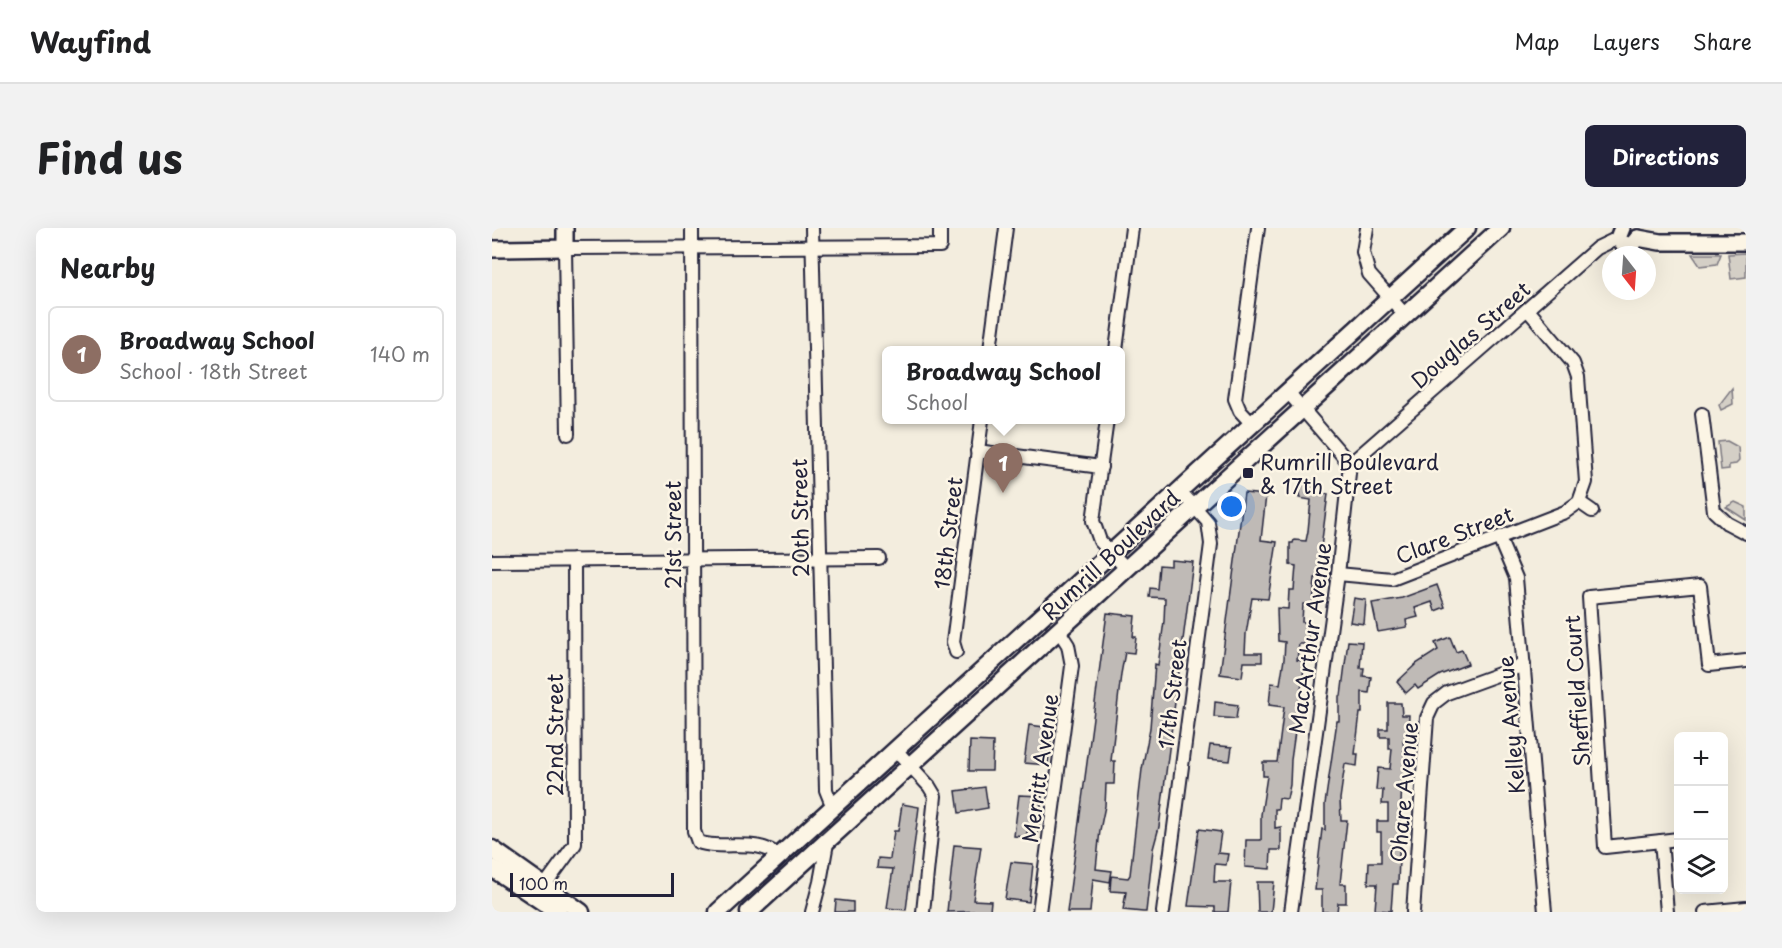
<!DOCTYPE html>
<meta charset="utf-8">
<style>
:root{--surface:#fff;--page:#f2f2f2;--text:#202124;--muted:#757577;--line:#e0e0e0;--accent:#22223b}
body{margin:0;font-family:"Playpen Sans",sans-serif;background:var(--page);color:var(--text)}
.controls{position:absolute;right:18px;bottom:18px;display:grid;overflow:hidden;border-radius:9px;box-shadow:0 6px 24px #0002}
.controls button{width:54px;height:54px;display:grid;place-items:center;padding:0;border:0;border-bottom:2px solid var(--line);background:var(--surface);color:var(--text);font:30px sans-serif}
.compass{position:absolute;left:1110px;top:18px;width:54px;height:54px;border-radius:50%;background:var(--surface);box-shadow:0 6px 24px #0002;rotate:163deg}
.scale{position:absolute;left:18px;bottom:15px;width:164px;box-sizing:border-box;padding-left:6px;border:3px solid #22223b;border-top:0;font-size:16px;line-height:21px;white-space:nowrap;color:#22223b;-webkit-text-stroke:4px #fcf5e5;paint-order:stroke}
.you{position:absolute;left:740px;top:279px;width:21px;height:21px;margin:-15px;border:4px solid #fff;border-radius:50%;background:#1a73e8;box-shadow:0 0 0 9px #1a73e833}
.badge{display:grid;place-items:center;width:39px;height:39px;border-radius:50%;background:var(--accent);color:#fff;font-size:20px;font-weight:700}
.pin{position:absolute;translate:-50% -50px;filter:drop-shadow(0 2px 3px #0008)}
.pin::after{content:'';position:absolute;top:32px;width:21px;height:18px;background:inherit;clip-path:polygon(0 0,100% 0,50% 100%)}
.popup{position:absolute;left:390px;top:118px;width:243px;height:78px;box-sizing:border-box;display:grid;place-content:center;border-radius:9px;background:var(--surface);filter:drop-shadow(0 2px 4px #0005);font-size:20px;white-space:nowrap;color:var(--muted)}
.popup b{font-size:22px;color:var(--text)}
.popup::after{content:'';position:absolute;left:50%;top:100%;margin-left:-12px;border:12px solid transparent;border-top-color:var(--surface)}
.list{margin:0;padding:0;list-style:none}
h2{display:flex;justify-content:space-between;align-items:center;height:78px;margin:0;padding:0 24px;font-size:26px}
h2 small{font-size:20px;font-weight:400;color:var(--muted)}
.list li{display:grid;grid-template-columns:39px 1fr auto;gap:18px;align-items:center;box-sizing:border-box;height:96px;margin:0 12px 12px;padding:0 12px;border:2px solid var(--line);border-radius:9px}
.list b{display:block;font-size:22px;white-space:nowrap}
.list p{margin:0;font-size:20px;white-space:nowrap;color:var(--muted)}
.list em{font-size:20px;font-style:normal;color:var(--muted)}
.icon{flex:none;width:33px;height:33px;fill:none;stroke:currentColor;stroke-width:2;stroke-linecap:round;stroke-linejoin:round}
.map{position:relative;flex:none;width:1254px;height:684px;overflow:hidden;border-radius:9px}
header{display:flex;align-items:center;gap:36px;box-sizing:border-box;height:84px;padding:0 30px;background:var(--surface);border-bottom:2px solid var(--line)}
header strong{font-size:28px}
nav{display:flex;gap:33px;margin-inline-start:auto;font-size:21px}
.intro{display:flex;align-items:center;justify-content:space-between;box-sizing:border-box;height:144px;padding:0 36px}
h1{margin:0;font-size:42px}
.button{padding:15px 27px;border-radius:9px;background:var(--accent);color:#fff;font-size:21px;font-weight:700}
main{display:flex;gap:36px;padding:0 36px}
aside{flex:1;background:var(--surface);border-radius:9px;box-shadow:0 6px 24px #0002}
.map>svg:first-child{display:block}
.green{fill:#d4cfc6;stroke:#7b7880;stroke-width:1.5}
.building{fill:#bfbab6;stroke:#22223b;stroke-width:1.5}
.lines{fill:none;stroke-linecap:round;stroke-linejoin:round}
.minor-casing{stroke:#22223b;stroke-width:16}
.tertiary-casing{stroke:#22223b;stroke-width:20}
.secondary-casing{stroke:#22223b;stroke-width:21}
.minor{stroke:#fcf5e5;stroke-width:12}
.tertiary{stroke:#fcf5e5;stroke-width:15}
.secondary{stroke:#fcf5e5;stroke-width:16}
.poi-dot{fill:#22223b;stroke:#fcf5e5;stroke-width:2}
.labels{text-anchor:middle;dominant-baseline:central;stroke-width:5;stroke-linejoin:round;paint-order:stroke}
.street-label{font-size:21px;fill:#22223b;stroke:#fcf5e5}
.poi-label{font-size:21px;fill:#22223b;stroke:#fcf5e5;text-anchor:start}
</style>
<header>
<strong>Wayfind</strong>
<nav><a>Map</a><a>Layers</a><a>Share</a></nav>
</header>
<div class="intro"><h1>Find us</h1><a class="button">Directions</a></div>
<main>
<aside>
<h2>Nearby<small></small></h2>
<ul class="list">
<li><span class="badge" style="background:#8d6e63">1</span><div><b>Broadway School</b><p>School · 18th Street</p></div><em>140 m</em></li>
</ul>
</aside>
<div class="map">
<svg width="1254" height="684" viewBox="0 0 1254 684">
<rect width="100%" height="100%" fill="#f3edde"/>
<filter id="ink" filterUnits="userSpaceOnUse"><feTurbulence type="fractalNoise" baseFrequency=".0167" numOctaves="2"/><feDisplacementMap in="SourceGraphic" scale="12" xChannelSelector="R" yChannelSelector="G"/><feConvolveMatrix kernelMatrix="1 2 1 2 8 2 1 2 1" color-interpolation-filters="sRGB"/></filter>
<g filter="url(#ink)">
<g class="green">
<path d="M1254 25V49L1239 51 1236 26Z"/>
<path d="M1200 26H1229L1225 36 1208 38Z"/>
<path d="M1240 160 1241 176 1229 182 1227 177Z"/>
<path d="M1235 213 1246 219 1247 233 1244 236 1237 237V241L1229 242 1226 214Z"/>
<path d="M1243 274 1254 279V292L1234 279Z"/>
</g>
<g class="building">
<path d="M810 252 828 254 827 265 836 266 825 350H823L821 377 811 376 810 394H817L816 416H807L805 432 813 433 799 532 798 557 795 571 787 570 786 581H783V600L789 599V622H779L778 641 753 639 754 612H769V587L775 548H771V534H785L792 479 777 477 779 455 788 456 792 431 793 414 786 413 785 380 796 381 797 362H802L804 338 798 337V315H801L802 312 814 313 816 303 819 272 807 270Z"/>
<path d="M752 265 774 267 769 312 785 314 776 371 760 370 754 406 753 425H770V434H752L750 449 728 446Z"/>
<path d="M679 332 701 334 667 599 661 621 654 684H651L631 682 634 664 618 663 619 648 636 650 638 647 650 541 658 500 663 436 666 437 672 393 673 370 657 369 658 360 665 361 667 337 679 338Z"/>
<path d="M945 357 953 379 943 383 940 374 923 380 926 389 914 392 915 399 886 404 880 375 910 370Z"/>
<path d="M862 370 874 372 872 396 858 394Z"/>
<path d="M615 385 643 388 641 409H644L642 425 633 424 629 446 619 533H623L622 556H614L613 578 608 602 604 641 620 643 618 654 601 651 598 684H575Z"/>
<path d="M958 409 964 424 970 422 976 436 948 447 926 461 923 457 914 465 905 454 924 436 946 422 943 415Z"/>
<path d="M856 413 870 414 868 440H872L871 448 879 449 877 465 870 464V485H868L863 526H866L865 538 853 536 848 571 849 592H855L848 656H854V675H846L845 684H830V662H823L830 601 833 602V576L845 493H847V468H849Z"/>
<path d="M723 474 746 477 744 491 722 489Z"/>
<path d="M896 475H909L910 487H917L916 512H911L914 541V551L910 550 906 656H901L899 683 883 682 885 656H876L877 634H889V604H885V593H896V576H890L891 562H884L886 540 898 541 900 521H897V509H888V501H896Z"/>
<path d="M537 497 560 500 556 537 532 535Z"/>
<path d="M478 513 501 514 500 543H477Z"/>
<path d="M718 517 740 519 738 533 716 531Z"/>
<path d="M493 559 496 580 467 585 464 563Z"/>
<path d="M527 567 550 568 546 606 535 604 534 609 522 608Z"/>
<path d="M410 576 427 579 414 682 395 680 401 641 385 640 386 630 398 631 402 603H406Z"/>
<path d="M707 601 729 604 726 625 736 626 734 637 723 636 722 654H739L736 684H723V679L696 678Z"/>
<path d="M462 617 489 619 481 672 499 673 498 683 455 684Z"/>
<path d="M519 634 541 636 537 674 513 671Z"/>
<path d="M765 654H782L779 684H766Z"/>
<path d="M344 672 361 674V684H343Z"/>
</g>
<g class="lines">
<g class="minor-casing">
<g id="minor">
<path d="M200 0 202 603 206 614C230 623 267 609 286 628"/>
<path d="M320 0 334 562 340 577"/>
<path d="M875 0 871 24 877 46 914 88"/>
<path d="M498 122 514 0"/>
<path d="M624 122 640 0"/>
<path d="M796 164 858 236 846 346 799 684"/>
<path d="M1210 186 1222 283 1235 295 1254 305"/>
<path d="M615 192 601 293 608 313 635 341"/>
<path d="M761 197 748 183 743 171 766 0"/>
<path d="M76 206 73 20 448 18V0"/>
<path d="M485 223 609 239"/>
<path d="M858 236 1105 20 1126 10"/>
<path d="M1087 274 1100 283"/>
<path d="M1007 310 1024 350 1053 684"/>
<path d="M0 333 387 330"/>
<path d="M846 346 900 351 1073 284 1087 274 1094 254 1086 149 1081 135 1036 82"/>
<path d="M464 424 461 414 490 192"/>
<path d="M403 521 437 558 443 568 431 684"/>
<path d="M1169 613 1113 619 1097 369 1208 358 1217 437 1254 433"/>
<path d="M48 664 83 616 82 332"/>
<path d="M320 684 328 654 335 615"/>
<path d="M547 684 580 438 576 417 567 403"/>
<path d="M671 684 719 316 716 294 689 264"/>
<path d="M921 684 935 490 942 475 955 465 1032 437"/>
<path d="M1175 684 1169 613 1186 611"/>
<path d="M1213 684 1254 680"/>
</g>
</g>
<g class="tertiary-casing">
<g id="tertiary">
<path d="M1130 0 1126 10 1130 15 1139 18 1146 10"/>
<path d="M1146 10 1168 14H1254"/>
<path d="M0 21 73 20V0"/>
</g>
</g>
<g class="secondary-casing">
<g id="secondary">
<path d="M0 621 89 684"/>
<path d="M0 640 66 684"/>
<path d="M226 684 975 0"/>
<path d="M257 684 1009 0"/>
</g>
</g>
<use href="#minor" class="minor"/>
<use href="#tertiary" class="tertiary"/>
<use href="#secondary" class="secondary"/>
</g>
</g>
<rect class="poi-dot" x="750" y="239" width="12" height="12" rx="3"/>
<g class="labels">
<g class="street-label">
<text transform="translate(978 106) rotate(-41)">Douglas Street</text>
<text transform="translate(307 290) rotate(-91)">20th Street</text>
<text transform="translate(455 305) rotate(-83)">18th Street</text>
<text transform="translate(962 306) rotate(-21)">Clare Street</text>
<text transform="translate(180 307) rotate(-90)">21st Street</text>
<text transform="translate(618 326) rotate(-43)">Rumrill Boulevard</text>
<text transform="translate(817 410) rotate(-82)">MacArthur Avenue</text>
<text transform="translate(1084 463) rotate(-94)">Sheffield Court</text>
<text transform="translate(679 466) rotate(-83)">17th Street</text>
<text transform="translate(1018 497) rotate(-95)">Kelley Avenue</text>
<text transform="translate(62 507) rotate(-90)">22nd Street</text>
<text transform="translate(547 540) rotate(-82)">Merritt Avenue</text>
<text transform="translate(911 564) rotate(-85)">Ohare Avenue</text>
</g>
<g class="poi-label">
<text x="768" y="233">Rumrill Boulevard<tspan x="768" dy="24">&amp; 17th Street</tspan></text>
</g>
</g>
</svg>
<div class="controls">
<button>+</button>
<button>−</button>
<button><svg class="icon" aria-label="layers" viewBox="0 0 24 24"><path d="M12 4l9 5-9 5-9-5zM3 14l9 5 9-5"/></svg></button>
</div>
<svg class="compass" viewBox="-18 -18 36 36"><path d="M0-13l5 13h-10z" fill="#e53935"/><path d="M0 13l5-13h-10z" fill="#757577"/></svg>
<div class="scale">100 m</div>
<div class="you"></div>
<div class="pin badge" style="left:511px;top:265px;background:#8d6e63">1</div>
<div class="popup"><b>Broadway School</b>School</div>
</div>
</main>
